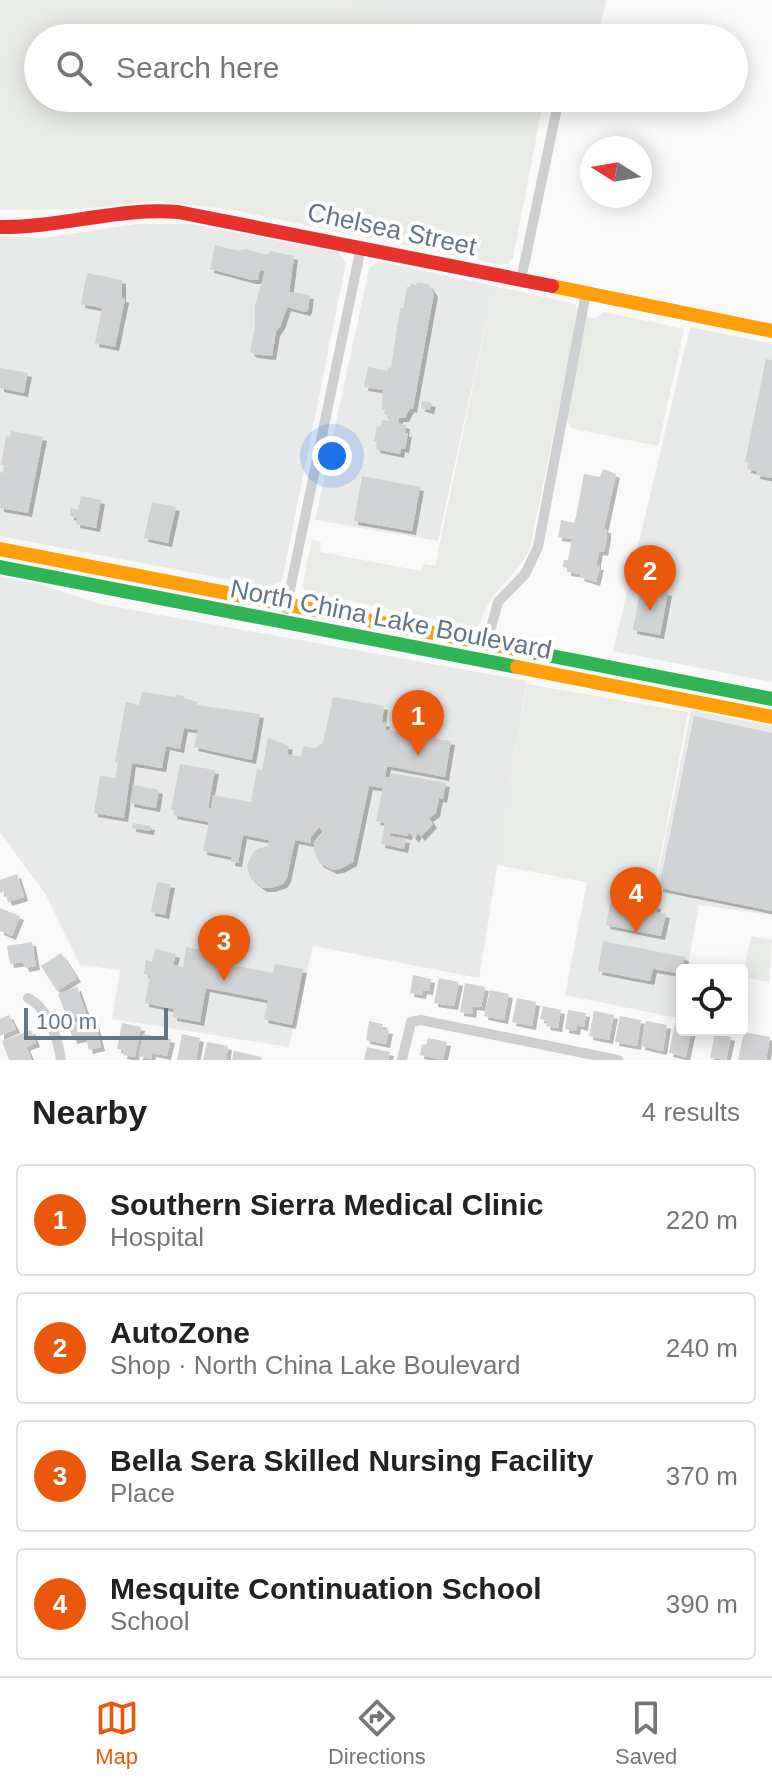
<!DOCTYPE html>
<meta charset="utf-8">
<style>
:root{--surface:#fff;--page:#f6f6f6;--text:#222;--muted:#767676;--line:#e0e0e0;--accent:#ea580c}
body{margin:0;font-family:Helvetica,sans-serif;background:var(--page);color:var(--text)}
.controls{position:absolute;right:24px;bottom:24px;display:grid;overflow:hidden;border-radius:8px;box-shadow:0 4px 20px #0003}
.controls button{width:72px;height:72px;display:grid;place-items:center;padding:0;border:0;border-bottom:2px solid var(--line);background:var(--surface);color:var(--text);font:40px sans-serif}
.compass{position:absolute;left:580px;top:136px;width:72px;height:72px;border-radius:50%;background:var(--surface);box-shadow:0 4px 20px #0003;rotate:281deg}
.scale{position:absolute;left:24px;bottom:20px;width:144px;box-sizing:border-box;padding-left:8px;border:4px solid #657683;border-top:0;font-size:22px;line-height:28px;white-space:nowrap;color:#657683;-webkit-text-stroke:6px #fff;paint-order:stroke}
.you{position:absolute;left:332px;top:456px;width:28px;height:28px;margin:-20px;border:6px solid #fff;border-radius:50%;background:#1a73e8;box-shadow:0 0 0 12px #1a73e833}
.badge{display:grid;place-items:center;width:52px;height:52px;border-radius:50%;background:var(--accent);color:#fff;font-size:26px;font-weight:700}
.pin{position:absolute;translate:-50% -66px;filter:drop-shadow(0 2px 4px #0008)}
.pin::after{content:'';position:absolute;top:42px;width:28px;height:24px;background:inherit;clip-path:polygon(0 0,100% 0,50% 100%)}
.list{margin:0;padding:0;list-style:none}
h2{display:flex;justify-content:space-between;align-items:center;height:104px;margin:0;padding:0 32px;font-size:34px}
h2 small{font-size:26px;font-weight:400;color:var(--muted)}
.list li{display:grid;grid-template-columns:52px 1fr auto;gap:24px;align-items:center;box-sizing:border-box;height:112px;margin:0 16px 16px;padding:0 16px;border:2px solid var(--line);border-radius:8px}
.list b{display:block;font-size:30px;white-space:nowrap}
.list p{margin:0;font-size:26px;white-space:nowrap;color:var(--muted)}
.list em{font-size:26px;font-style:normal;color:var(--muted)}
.icon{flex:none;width:44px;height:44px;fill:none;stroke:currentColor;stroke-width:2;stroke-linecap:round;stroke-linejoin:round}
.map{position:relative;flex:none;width:772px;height:1060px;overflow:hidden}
.search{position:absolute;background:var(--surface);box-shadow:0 4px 20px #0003;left:24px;right:24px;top:24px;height:88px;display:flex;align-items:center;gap:20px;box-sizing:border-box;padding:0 28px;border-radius:44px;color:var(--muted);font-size:30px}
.sheet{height:616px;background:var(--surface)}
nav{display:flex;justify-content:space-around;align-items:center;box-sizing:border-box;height:112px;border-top:2px solid var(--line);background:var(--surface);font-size:22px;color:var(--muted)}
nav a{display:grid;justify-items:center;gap:4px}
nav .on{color:var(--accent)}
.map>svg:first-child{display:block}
.built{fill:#e8e9e9}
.green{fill:#e8ebe6}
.building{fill:#d0d2d3;filter:url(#shadow)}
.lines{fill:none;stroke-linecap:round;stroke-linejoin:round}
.street{stroke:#cecfd0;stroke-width:10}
.fast{stroke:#30b455;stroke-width:14}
.slow{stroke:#ff9f0a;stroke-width:14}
.jam{stroke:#e5322d;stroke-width:14}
.labels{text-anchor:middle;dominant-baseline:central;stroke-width:8;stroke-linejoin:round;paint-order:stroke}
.street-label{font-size:26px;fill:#657683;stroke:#fff}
</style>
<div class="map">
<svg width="772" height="1060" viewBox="0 0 772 1060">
<defs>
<filter id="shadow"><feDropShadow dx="4" dy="4" stdDeviation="0" flood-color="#0004"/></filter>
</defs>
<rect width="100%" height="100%" fill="#f9f9f9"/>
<g class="built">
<path d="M343 0H606L598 38H513Z"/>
<path d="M136 224H192L338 252 346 263 282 581 268 587 0 536V236L44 238Z"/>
<path d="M378 261 494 286 438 541 315 520 369 269Z"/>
<path d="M690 327 772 344V682L613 651Z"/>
<path d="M0 577 39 584 100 604 527 681 479 978 313 946 289 1047 112 1019 120 970 80 965 46 895 0 832Z"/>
<path d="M691 710 772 726V915L699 905 689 960 693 970H682V1019L565 995 587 881 654 894Z"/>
</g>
<g class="green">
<path d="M0 0H343L513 38H38V98H544L513 258 508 264 501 265 233 210 158 201 79 209 0 210Z"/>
<path d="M494 286 575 304 578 314 530 548C517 578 491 586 480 624L475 628 306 591 302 587 312 540 321 542 320 552 421 571 424 564 435 566Z"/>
<path d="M604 312 684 329 658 446 570 428 565 415 587 317 595 318Z"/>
<path d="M527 684 688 712 653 895 497 865Z"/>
<path d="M751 936 772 940 769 982 743 977Z"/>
</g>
<g class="building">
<path d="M215 245 238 251 246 249 263 254H269L270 251 294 256 289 294 291 292 310 295 308 309 306 312 287 307 281 325 276 332 272 356 253 354 250 351 255 327V305L265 271 260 270 258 280H252L210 269Z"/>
<path d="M87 273 122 280V298L125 299 115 347 95 343 102 308 81 304Z"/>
<path d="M417 282 428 284 434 293 413 409 410 408 405 418H399L398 423 406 425 405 433H408L405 449 401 448 400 454 376 449 377 441H374L377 426 380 427 382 420 389 421 390 417 384 414 385 410 382 409 383 390 364 387 368 367 387 371 388 367 391 368 400 308 403 309 407 287H410L411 284 416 285Z"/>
<path d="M766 359 772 360V478L756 475 757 471 747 469 748 463 745 462Z"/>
<path d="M0 368 28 373 24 393 0 388Z"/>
<path d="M422 401 432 403 430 410 421 408Z"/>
<path d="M11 431 43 437 28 513 0 508V472L3 473 4 465H1L6 436 10 437Z"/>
<path d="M603 469 616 474 604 529H607V536L604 552 599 551 597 561V566H600L596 582 580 577 581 574 567 572V568L563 567 564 560H568L572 539 558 537 561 520 574 523 576 517 584 474 600 477Z"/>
<path d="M362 476 420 487 412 531 354 521Z"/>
<path d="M81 496 101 500 96 528 76 524 77 518 70 516 71 508 78 510Z"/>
<path d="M152 502 176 507 168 543 144 538Z"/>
<path d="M641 586 668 592 660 635 633 630Z"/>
<path d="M142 692 175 697 176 695 184 696V698L197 702V705L260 714 252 760 194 747 198 730 184 728 180 749 166 746 162 768 132 763 124 818 94 813 100 776 115 778 118 763 115 762 126 702 139 705Z"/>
<path d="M333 697 384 706 382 722 386 723 385 730 437 736 436 739 451 741 445 777 387 766 385 777 390 778 391 773 446 783 443 799 439 798 436 813 429 818 433 824 421 837 418 833 415 839 409 832 408 836 391 833 390 836 406 839 404 849 381 844 385 823 376 821 383 788 369 786 353 862 340 869 333 870 319 863 314 849 315 841 323 832 319 827 311 837 310 843 295 840 287 878 283 884 271 888H263L251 879 247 866 252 854 257 849 268 846 269 840 243 835 238 863 231 862 232 857 203 851 209 822 173 815 174 810H171L180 764 215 770 208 808H211L213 795 251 802 257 769 262 770 268 738 289 746 287 754 301 757 303 746 315 748 323 743Z"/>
<path d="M694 716 772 733V911L659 888Z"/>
<path d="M133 785 159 790 156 808 130 803Z"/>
<path d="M133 823 151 826 150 831 132 828Z"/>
<path d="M17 874 24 897 8 902 4 891 0 893V880Z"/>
<path d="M157 882 171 884 165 915 151 912Z"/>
<path d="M612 896 657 905 656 912 666 914 661 936 606 925Z"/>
<path d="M0 908 20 916 12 936 0 931Z"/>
<path d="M603 941 685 957 681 974 653 969 650 981 598 971Z"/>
<path d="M32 942 36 966 25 968 23 962 10 964 7 946Z"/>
<path d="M186 947 213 952 212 961 273 973 275 964 303 969 292 1025 264 1019 268 1000 206 988 200 1022 173 1017 174 1009 145 1003 150 975 144 974 146 960 152 962 155 949 176 954 173 965 183 967Z"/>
<path d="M61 953 77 978 57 991 41 966Z"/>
<path d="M413 975 431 979 429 991 423 990 422 995 410 993Z"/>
<path d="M439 978 459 982 454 1006 434 1003Z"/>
<path d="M465 983 485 987 481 1007 473 1006 472 1014 460 1012Z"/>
<path d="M77 987 86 1013 68 1020 58 994Z"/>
<path d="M490 990 509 994 504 1020 484 1016Z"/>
<path d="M517 998 536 1002 532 1026 512 1022Z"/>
<path d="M543 1006 561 1010 558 1028 546 1026 547 1021 540 1019Z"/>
<path d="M568 1010 586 1013 584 1027 577 1025 576 1031 565 1029Z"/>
<path d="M594 1011 614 1015 609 1040 589 1036Z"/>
<path d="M9 1015 16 1029 0 1036V1019Z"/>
<path d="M620 1016 641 1020 637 1046 615 1042Z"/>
<path d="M94 1019 101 1047 89 1050 86 1037 73 1040 69 1025Z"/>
<path d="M369 1021 383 1024 382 1029 389 1030 386 1044 366 1040Z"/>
<path d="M646 1021 667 1025 663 1051 641 1046Z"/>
<path d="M122 1023 141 1027 135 1057 123 1055 124 1050 117 1049Z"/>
<path d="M675 1023 682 1024V1030H692L686 1057 669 1053Z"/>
<path d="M31 1030 36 1043 26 1047 32 1060H9L2 1041Z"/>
<path d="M744 1032 770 1037 766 1060H738Z"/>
<path d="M715 1033 731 1037 726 1060 710 1058Z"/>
<path d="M143 1034 171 1039 167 1056 152 1053 151 1059 139 1056Z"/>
<path d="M182 1034 200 1038 196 1060H177Z"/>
<path d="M428 1038 447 1042 443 1060 420 1055 422 1044 426 1045Z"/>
<path d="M207 1042 228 1046 226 1060H203Z"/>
<path d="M367 1047 390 1052 388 1060H364Z"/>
<path d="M234 1051 262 1057 261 1060H232Z"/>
</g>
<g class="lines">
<g class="street">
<path d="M521 280 559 98"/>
<path d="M286 609 361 247"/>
<path d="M487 642 498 602 525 574 538 547 586 293"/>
<path d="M28 998C48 1008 58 1039 61 1060"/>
<path d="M402 1060 411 1022 421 1020 618 1060"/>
</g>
<g class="fast">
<path d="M0 567 517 667"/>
<path d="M521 650 772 699"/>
</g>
<g class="slow">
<path d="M552 286 772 331"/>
<path d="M0 549 521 650"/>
<path d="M517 667 772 717"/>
</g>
<path class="jam" d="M0 227C59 228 119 207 178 212L552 286"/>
</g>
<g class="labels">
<g class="street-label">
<text transform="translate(392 229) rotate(12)">Chelsea Street</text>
<text transform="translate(391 619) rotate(11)">North China Lake Boulevard</text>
</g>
</g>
</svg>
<div class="controls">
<button><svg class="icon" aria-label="locate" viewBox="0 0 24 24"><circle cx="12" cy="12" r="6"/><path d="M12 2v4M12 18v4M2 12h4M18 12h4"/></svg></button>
</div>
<svg class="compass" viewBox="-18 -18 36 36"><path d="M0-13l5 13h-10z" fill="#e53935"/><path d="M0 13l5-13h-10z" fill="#767676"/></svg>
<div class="scale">100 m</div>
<div class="you"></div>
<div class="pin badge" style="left:418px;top:756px">1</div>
<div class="pin badge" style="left:650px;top:611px">2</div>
<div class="pin badge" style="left:224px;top:981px">3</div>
<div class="pin badge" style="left:636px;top:933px">4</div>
<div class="search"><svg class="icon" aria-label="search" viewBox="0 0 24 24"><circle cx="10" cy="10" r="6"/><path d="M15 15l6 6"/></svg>Search here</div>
</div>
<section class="sheet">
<h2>Nearby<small>4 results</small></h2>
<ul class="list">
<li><span class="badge">1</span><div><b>Southern Sierra Medical Clinic</b><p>Hospital</p></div><em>220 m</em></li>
<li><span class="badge">2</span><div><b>AutoZone</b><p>Shop · North China Lake Boulevard</p></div><em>240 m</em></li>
<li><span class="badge">3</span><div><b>Bella Sera Skilled Nursing Facility</b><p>Place</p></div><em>370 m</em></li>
<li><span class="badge">4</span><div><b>Mesquite Continuation School</b><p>School</p></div><em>390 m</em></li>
</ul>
</section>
<nav>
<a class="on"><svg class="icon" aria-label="map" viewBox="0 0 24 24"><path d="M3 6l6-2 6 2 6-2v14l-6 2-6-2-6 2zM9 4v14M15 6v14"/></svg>Map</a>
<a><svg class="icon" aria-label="directions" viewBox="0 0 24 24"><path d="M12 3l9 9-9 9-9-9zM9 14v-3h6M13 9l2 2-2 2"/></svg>Directions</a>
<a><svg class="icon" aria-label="saved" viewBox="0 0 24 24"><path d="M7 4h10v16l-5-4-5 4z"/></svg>Saved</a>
</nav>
